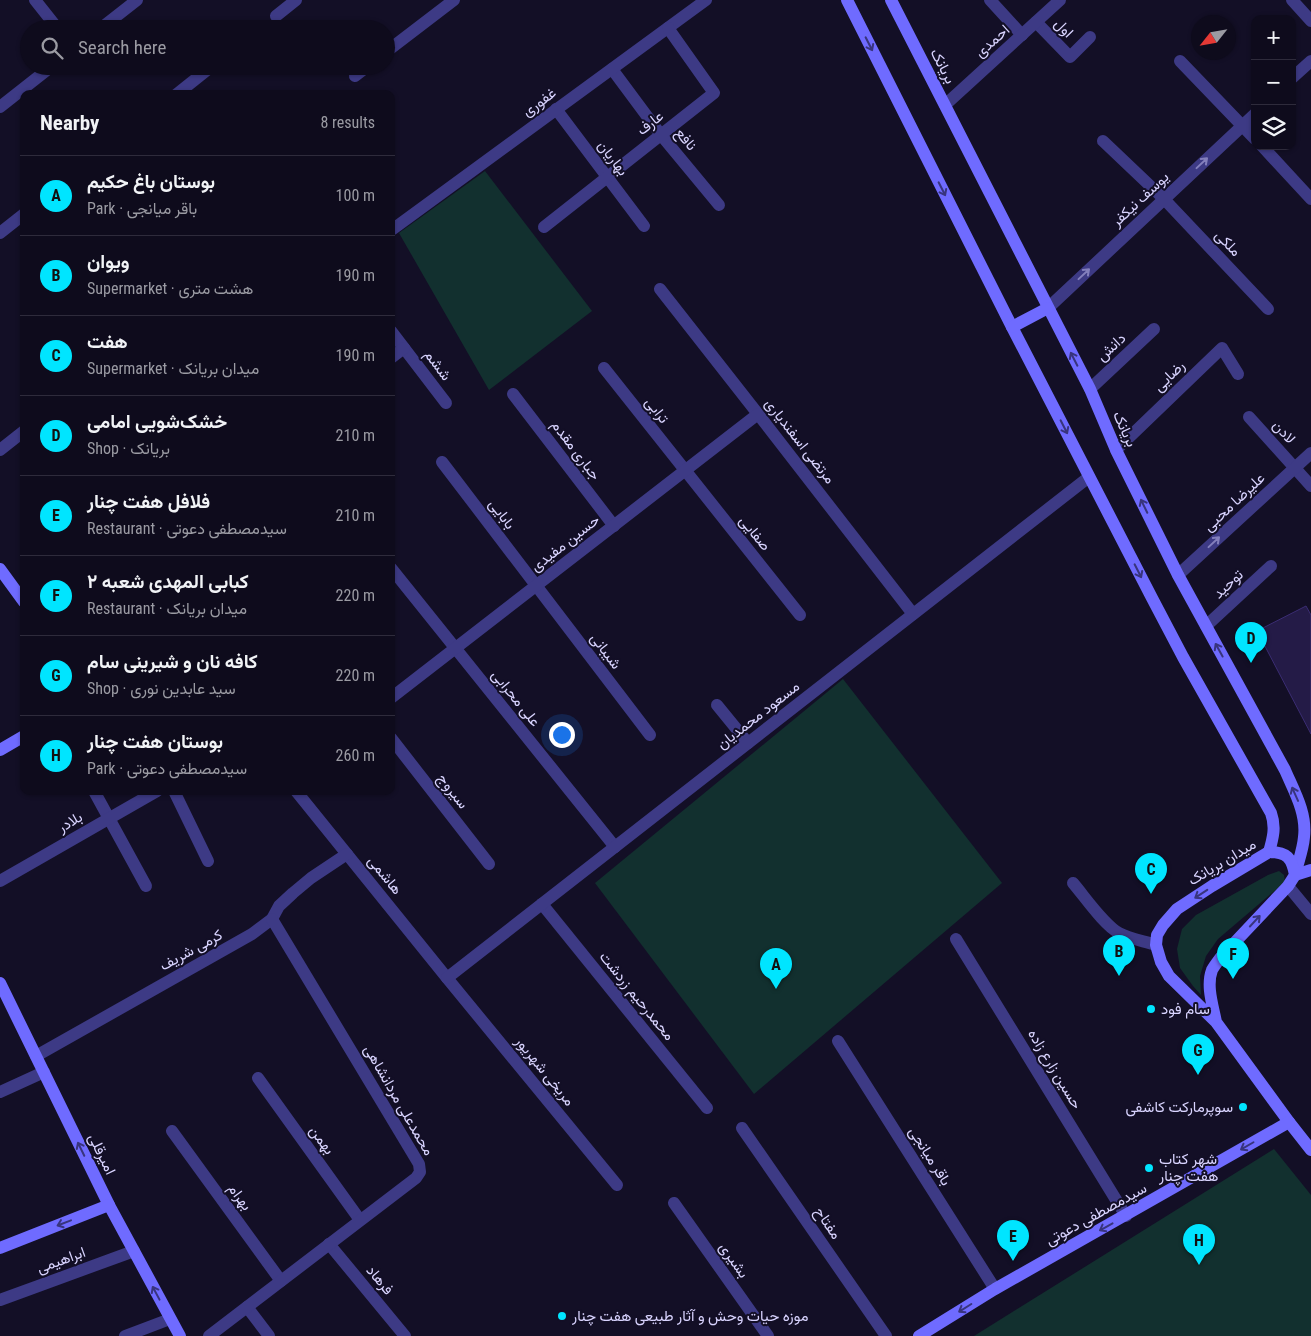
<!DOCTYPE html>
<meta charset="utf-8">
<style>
:root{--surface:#0e0b1c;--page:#171425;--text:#f1f3f6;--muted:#9b9ba3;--line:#2e2b3b;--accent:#00e5ff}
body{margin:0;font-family:"Roboto Condensed",Vazirmatn,sans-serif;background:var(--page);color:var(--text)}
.controls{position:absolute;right:15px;top:15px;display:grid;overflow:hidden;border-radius:10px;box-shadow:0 1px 4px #0004}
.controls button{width:45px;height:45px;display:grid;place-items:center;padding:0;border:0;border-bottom:1px solid var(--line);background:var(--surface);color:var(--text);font:25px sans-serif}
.compass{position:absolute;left:1191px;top:15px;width:45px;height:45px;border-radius:50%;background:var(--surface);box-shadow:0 1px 4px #0004;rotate:239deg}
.you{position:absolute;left:561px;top:734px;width:18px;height:18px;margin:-12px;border:4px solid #fff;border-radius:50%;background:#1a73e8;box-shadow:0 0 0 8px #1a73e833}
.badge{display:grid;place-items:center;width:32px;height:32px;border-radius:50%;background:var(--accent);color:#111;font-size:16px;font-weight:700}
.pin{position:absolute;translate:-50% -41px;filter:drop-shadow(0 1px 2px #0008)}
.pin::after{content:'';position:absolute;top:26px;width:18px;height:15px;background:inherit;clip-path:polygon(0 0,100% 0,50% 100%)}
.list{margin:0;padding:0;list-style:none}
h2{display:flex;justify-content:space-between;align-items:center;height:65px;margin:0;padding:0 20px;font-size:21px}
h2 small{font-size:16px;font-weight:400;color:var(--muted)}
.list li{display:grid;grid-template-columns:32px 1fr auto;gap:15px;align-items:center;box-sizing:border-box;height:80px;padding:0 20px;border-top:1px solid var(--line)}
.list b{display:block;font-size:19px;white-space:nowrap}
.list p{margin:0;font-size:16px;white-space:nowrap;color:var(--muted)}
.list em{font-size:16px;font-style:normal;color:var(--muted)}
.icon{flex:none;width:28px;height:28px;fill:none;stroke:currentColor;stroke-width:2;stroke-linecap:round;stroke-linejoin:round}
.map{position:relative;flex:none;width:1311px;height:1336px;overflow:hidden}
.search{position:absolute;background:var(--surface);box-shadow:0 1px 4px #0004;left:20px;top:20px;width:375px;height:55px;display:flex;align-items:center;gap:12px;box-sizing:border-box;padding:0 18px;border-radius:28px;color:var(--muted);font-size:19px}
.panel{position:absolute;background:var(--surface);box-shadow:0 1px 4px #0004;left:20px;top:90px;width:375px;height:705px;border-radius:10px}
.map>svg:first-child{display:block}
.green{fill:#12302f}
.building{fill:#241b47;stroke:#3b2d73}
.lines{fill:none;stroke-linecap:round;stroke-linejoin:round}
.street{stroke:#3d3a85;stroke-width:12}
.secondary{stroke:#6f6bff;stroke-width:12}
.oneway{stroke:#38347d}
.oneway2{stroke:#837fbc}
.poi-dot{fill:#00e5ff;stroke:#130f26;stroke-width:2}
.labels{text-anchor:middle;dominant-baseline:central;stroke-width:4;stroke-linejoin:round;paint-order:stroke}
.street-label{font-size:15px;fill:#d9d4ff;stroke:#130f26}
.poi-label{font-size:15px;fill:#d9d4ff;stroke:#130f26;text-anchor:start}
</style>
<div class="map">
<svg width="1311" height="1336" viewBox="0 0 1311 1336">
<rect width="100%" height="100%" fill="#130f26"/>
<g class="green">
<path d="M485 171 592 311 489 390 399 233Z"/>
<path d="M843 679 1002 883 754 1094 595 883Z"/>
<path d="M1279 871 1284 875 1285 882 1218 939 1206 956 1200 976 1201 995 1193 986 1180 968 1177 949 1182 929 1196 915 1268 875Z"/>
<path d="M1274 1149 1311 1195V1336H974Z"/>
</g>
<path class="building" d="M1306 606 1311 615V734L1257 631Z"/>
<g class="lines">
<g class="street">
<path d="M35 0 58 29"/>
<path d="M990 0 1022 35"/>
<path d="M1292 0 1311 21"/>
<path d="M276 16 296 0"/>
<path d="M1036 22 1070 57 1090 37"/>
<path d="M100 29 137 0"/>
<path d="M386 52 454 0"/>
<path d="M1180 61 1255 139"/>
<path d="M612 69 661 135 719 205"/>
<path d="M355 76 368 66"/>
<path d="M1292 78 1311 61"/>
<path d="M177 94 212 66"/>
<path d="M945 105 1060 0"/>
<path d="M0 107 52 66"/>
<path d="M556 109 644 226"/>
<path d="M1103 141 1164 199 1268 309"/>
<path d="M1262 146 1311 199"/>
<path d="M391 226 393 229 706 0"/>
<path d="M544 227 714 93 668 28"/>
<path d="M0 233 24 214"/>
<path d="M660 289 758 414 913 614"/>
<path d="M1048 308 1255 114"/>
<path d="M391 331 446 403"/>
<path d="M391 358 404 348"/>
<path d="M604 368 800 615"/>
<path d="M1090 389 1154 329"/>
<path d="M513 394 614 526"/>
<path d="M1249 417 1311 486"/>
<path d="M0 450 24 431"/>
<path d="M1116 450 1222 348 1238 374"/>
<path d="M442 462 650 735"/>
<path d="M391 568 615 847"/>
<path d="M1178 575 1311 453"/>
<path d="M1206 626 1271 566"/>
<path d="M391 698 758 414"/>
<path d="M717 705 748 743"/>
<path d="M391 738 489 864"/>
<path d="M94 791 146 886"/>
<path d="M174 791 208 861"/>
<path d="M296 791 447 978 617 1185"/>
<path d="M0 881 157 791"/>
<path d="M1073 883C1085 897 1104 925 1119 933 1130 939 1144 941 1156 945"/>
<path d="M1288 886 1311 914"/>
<path d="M542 904 707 1108"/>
<path d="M956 939 1126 1216"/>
<path d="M447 978 1089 477"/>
<path d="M838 1041 995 1289"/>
<path d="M36 1056 252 934 272 919 279 906 293 893 311 878 347 854"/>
<path d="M258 1078 360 1220"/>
<path d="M0 1092 44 1072"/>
<path d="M742 1128 886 1336"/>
<path d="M172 1131 281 1281"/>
<path d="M674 1203 768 1336"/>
<path d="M329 1244 405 1336"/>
<path d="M0 1300 134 1251"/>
<path d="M247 1307 269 1336"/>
<path d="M125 1336 170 1319"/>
<path d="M209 1336 416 1178 420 1172 419 1164 272 919"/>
</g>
<g class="secondary">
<path d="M847 0 1012 327 1152 598 1183 657 1271 813C1276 827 1273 838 1269 852"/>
<path d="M891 0 1090 389 1116 450 1178 575 1285 770C1294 791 1307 813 1304 837 1303 850 1298 862 1295 875"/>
<path d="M1012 327 1048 308"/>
<path d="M0 569 24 602"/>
<path d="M0 750 24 736"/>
<path d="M1295 875 1311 870"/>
<path d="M0 983 109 1205 180 1336"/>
<path d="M1216 1022C1213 1006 1206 986 1212 970 1214 966 1218 961 1221 957L1288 886 1295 875C1292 858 1287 852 1269 852L1212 886 1177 909 1163 925 1157 935 1156 945 1161 962 1169 976 1216 1022 1289 1122 1311 1150"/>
<path d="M0 1248 109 1205"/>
<path d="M919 1336 995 1289 1289 1122"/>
</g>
</g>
<defs><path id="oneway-shaft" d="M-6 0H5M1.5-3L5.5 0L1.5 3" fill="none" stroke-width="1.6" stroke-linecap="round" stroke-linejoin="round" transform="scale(1.25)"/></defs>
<g class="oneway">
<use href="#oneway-shaft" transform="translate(869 44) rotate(63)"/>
<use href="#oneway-shaft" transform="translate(942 189) rotate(63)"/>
<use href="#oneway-shaft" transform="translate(1074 359) rotate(-117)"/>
<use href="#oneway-shaft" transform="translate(1064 427) rotate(63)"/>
<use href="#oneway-shaft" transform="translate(1144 506) rotate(-116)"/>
<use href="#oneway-shaft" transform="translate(1138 571) rotate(63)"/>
<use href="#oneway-shaft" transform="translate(1219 650) rotate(-119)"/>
<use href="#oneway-shaft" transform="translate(1295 794) rotate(-114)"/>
<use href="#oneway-shaft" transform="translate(1201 894) rotate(147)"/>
<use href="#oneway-shaft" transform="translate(1255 921) rotate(-47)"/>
<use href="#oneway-shaft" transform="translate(1247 1146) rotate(150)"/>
<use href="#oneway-shaft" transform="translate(81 1149) rotate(-116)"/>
<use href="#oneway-shaft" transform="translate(64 1223) rotate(159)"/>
<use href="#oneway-shaft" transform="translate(1106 1227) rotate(151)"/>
<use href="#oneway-shaft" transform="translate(156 1293) rotate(-118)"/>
<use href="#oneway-shaft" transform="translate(965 1308) rotate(148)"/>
</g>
<g class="oneway2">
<use href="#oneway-shaft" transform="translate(1202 163) rotate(-43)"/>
<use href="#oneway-shaft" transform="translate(1084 274) rotate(-43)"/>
<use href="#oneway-shaft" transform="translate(1214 542) rotate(-43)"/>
</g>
<g class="poi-dot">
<circle cx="1151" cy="1009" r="5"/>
<circle cx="1243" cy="1107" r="5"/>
<circle cx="1149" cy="1168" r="5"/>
<circle cx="562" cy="1316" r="5"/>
</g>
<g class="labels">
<g class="street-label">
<text transform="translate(1064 28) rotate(46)">اول</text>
<text transform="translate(992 41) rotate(-42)">احمدی</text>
<text transform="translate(943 66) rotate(63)">بریانک</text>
<text transform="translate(539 102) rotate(-36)">غفوری</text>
<text transform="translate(650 123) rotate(-38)">عارف</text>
<text transform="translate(686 139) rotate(50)">نافع</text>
<text transform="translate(613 158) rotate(53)">بهاریان</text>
<text transform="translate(1140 199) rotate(-43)">یوسف نیکفر</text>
<text transform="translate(1228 243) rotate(46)">ملکی</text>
<text transform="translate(1111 347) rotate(-43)">دانش</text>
<text transform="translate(438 365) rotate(53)">ششم</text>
<text transform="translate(1169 376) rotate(-44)">رضایی</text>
<text transform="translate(657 410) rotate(52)">ترابی</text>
<text transform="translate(1125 429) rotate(66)">بریانک</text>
<text transform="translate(1284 432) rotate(48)">لادن</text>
<text transform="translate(800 441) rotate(52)">مرتضی اسفندیاری</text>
<text transform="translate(576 450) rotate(53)">جباری مقدم</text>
<text transform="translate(1234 502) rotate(-43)">علیرضا محبی</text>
<text transform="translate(502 514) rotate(53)">بابایی</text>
<text transform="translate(755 533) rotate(51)">صفایی</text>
<text transform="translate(565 543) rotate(-38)">حسین مفیدی</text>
<text transform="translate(1228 584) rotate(-43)">توحید</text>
<text transform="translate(606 651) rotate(53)">شیبانی</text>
<text transform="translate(516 698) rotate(51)">علی محرابی</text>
<text transform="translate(758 715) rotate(-38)">مسعود محمدیان</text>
<text transform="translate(453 791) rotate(52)">سیروج</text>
<text transform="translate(70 822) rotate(-30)">بلادر</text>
<text transform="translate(1222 862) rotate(-31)">میدان بریانک</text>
<text transform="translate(385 875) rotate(51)">هاشمی</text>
<text transform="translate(191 950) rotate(-29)">کرمی شریف</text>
<text transform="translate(637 996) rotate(51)">محمدرحیم زردشت</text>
<text transform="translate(1055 1069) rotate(59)">حسین زارع زاده</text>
<text transform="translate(545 1071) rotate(51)">مریخی شهریور</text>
<text transform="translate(399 1100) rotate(60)">محمدعلی مردانشاهی</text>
<text transform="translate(322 1140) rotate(54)">بهمن</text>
<text transform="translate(102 1154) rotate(64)">امیرقلی</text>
<text transform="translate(930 1156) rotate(58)">باقر میانجی</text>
<text transform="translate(240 1197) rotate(54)">بهرام</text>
<text transform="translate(1096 1214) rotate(-29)">سیدمصطفی دعوتی</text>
<text transform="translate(828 1223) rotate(56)">مفتاح</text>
<text transform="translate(61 1260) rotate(-20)">ابراهیمی</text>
<text transform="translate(734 1260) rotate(55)">بشیری</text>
<text transform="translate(380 1280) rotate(50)">فرهاد</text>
</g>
<g class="poi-label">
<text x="1161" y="1009">سام فود</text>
<text x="1233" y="1107" text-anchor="end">سوپرمارکت کاشفی</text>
<text x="1159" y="1159">شهر کتاب<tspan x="1159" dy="17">هفت چنار</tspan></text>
<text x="572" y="1316">موزه حیات وحش و آثار طبیعی هفت چنار</text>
</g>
</g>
</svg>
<div class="controls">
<button>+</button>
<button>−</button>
<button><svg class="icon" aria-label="layers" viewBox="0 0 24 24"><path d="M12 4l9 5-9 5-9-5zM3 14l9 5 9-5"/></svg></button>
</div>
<svg class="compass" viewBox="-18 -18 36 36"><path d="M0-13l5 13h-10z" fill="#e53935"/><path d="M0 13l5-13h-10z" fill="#9b9ba3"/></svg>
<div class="you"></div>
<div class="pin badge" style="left:776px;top:989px">A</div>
<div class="pin badge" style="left:1119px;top:976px">B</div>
<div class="pin badge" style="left:1151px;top:894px">C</div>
<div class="pin badge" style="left:1251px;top:663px">D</div>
<div class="pin badge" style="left:1013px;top:1261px">E</div>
<div class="pin badge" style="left:1233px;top:979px">F</div>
<div class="pin badge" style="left:1198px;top:1075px">G</div>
<div class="pin badge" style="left:1199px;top:1265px">H</div>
<div class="search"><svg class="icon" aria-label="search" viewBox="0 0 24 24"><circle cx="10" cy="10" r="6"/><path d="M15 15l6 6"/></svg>Search here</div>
<section class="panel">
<h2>Nearby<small>8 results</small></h2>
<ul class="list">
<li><span class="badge">A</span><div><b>بوستان باغ حکیم</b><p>Park · باقر میانجی</p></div><em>100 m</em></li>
<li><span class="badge">B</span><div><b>ویوان</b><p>Supermarket · هشت متری</p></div><em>190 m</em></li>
<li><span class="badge">C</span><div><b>هفت</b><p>Supermarket · میدان بریانک</p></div><em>190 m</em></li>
<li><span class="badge">D</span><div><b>خشک‌شویی امامی</b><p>Shop · بریانک</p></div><em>210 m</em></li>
<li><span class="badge">E</span><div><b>فلافل هفت چنار</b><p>Restaurant · سیدمصطفی دعوتی</p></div><em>210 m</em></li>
<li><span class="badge">F</span><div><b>کبابی المهدی شعبه ۲</b><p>Restaurant · میدان بریانک</p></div><em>220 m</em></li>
<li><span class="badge">G</span><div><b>کافه نان و شیرینی سام</b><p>Shop · سید عابدین نوری</p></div><em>220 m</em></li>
<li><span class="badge">H</span><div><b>بوستان هفت چنار</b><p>Park · سیدمصطفی دعوتی</p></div><em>260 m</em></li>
</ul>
</section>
</div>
